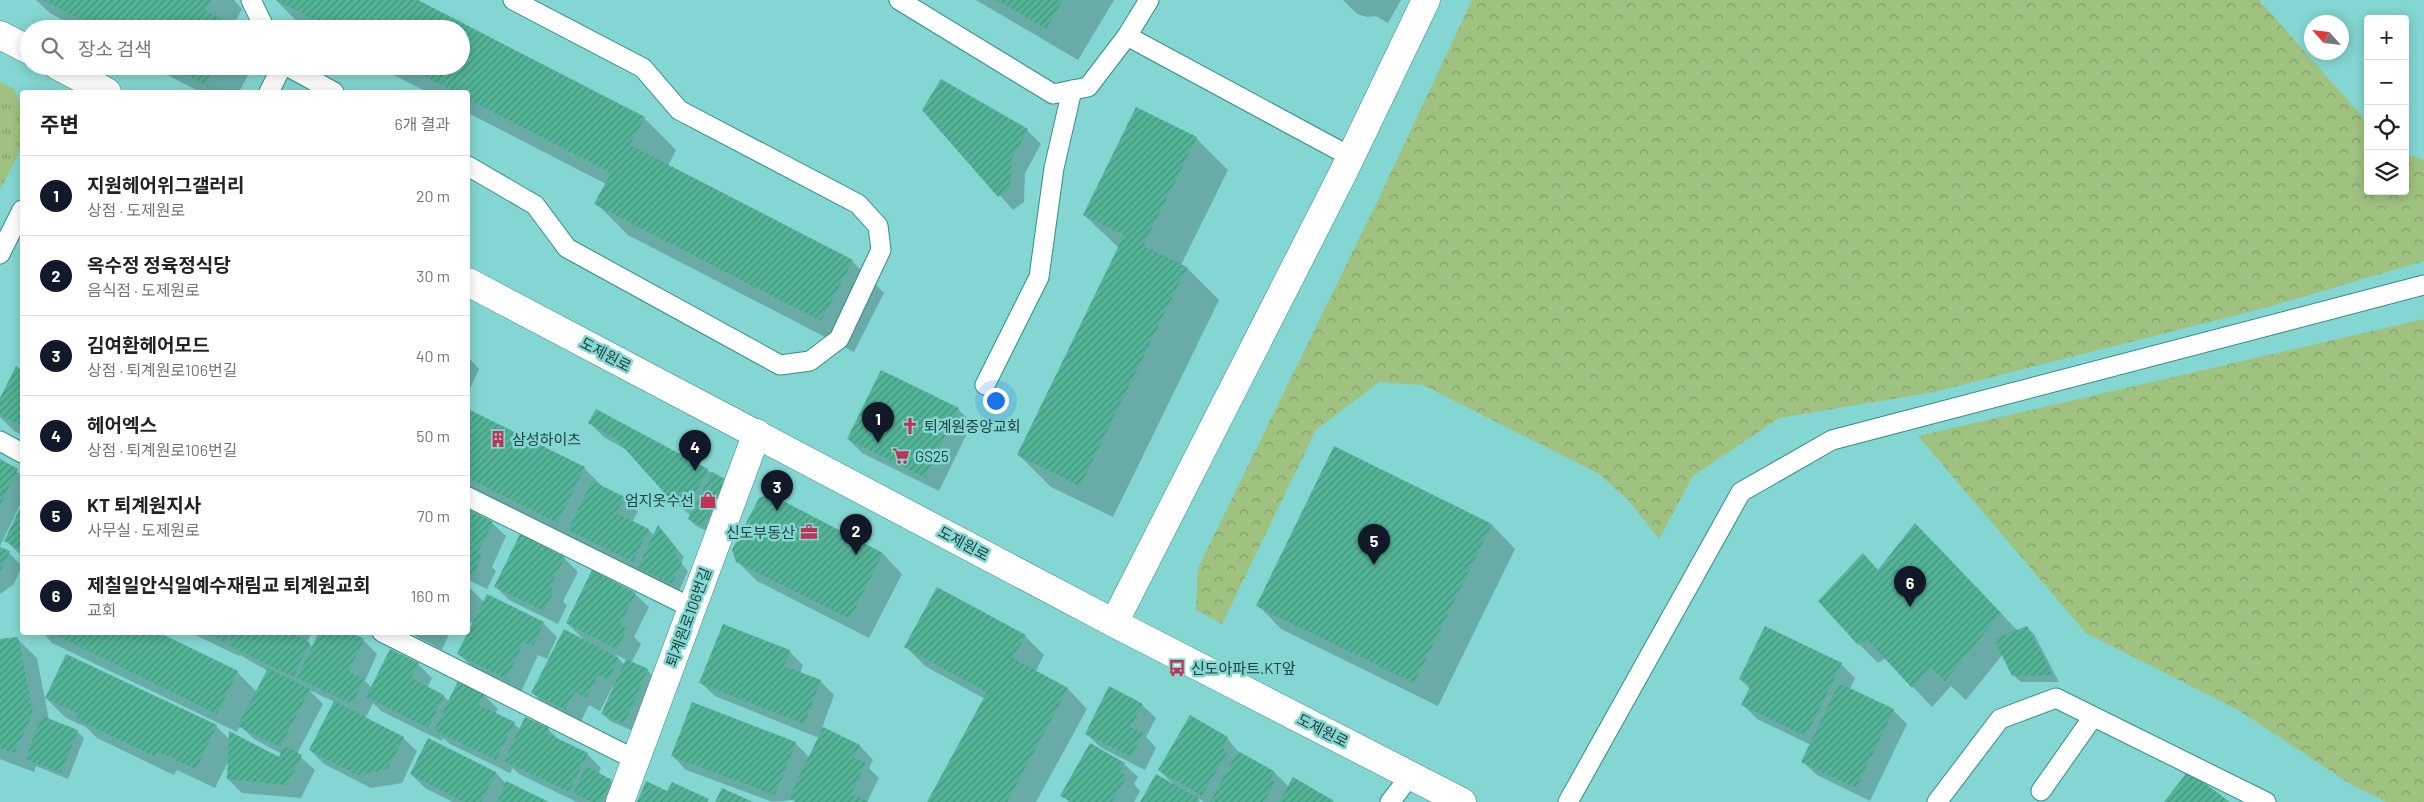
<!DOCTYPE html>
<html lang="ko">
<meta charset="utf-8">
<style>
:root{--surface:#fff;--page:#f2f2f2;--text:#222;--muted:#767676;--line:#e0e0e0;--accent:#111827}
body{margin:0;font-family:Barlow,"Noto Sans KR",sans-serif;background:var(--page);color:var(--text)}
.controls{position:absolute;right:15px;top:15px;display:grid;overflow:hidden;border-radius:5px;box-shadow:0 2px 12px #0003}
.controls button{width:45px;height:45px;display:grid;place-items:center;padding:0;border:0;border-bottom:1px solid var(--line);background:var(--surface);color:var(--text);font:25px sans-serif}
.compass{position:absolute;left:2304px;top:15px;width:45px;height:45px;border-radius:50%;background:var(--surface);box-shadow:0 2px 12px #0003;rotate:297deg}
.you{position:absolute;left:995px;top:400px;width:18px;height:18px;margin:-12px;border:4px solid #fff;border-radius:50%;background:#1a73e8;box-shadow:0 0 0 8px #1a73e833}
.badge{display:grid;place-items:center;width:32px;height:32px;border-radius:50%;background:var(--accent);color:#fff;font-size:16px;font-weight:700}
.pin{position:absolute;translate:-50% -41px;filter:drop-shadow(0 1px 2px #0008)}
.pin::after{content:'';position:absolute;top:26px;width:18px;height:15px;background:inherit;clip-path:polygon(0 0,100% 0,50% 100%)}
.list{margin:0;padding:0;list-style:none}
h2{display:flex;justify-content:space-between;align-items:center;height:65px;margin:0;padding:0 20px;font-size:21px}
h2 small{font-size:16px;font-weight:400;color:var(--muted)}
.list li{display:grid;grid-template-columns:32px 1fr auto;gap:15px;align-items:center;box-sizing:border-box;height:80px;padding:0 20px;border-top:1px solid var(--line)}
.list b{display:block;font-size:19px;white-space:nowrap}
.list p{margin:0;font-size:16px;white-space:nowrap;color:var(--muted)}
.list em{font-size:16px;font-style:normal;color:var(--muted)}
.icon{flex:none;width:28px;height:28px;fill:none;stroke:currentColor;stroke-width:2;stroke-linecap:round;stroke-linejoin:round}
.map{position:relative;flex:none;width:2424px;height:802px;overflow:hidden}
.search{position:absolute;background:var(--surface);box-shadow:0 2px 12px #0003;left:20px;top:20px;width:450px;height:55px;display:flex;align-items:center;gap:12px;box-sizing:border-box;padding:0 18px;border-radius:28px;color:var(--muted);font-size:19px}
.panel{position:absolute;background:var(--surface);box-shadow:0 2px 12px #0003;left:20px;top:90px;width:450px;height:545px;border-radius:5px}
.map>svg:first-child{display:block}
.forest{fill:url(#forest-crowns)}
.park{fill:url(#park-tufts)}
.shadow{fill:#0003;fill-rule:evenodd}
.building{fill:url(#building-hatch)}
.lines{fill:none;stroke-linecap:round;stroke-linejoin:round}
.lane-casing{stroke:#368c88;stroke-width:21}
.street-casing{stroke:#368c88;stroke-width:29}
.lane{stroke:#fff;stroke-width:19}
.street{stroke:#fff;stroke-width:28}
.labels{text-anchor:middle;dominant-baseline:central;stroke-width:5;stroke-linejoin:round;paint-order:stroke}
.street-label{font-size:15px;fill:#1f4240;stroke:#83d6d1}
.poi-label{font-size:15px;fill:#1f4240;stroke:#83d6d1;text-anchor:start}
</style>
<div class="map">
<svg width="2424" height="802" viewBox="0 0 2424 802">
<defs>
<pattern id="forest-crowns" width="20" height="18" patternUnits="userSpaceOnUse" patternTransform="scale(1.25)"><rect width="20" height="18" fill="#a0c280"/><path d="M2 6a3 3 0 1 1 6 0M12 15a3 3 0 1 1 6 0" fill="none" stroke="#829f6a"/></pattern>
<pattern id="park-tufts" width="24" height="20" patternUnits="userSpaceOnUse" patternTransform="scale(1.25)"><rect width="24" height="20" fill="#a0c280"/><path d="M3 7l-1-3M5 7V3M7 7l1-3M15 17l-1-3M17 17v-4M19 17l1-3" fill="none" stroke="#829f6a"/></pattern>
<pattern id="building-hatch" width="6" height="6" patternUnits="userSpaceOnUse" patternTransform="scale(1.25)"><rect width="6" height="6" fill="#53b497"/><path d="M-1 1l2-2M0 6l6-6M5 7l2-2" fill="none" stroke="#44947d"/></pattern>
</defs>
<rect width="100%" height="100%" fill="#83d6d1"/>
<g class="forest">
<path d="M1472 0H2259L2368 123V191H2405V153L2424 160V261L2268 307 1934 392 1779 418 1693 476 1659 539 1629 501 1599 474 1423 385 1379 382 1316 430 1222 624 1196 610 1198 568 1378 200Z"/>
<path d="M2424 319V802H2386L2352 785 2240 711 2086 633 1918 436Z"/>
</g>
<path class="park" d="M0 82 14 89 22 109V147L0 190Z"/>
<g class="shadow">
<path d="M36 0H234L242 9 233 26 237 29H79L50 13Z"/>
<path d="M276 0H415L644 118 676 150 668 166 852 261 884 293 854 352 628 235 596 203 606 184 468 113V92H427L376 66H461V29H304Z"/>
<path d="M976 0H1114L1078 60Z"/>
<path d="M1343 0H1401L1388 23 1376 16 1367 17 1357 14Z"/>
<path d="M150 66H253L239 92H200Z"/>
<path d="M924 110 1027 130 1041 144 1025 173 1024 202 1013 210Z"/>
<path d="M1196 138 1228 170 1181 265 1187 268 1219 300 1113 517 1051 487 1019 455 1119 248 1084 215Z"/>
<path d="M468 357 479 369 468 393Z"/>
<path d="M16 368 22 371V435L14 431 0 417V401Z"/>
<path d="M958 409 972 423 939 491 862 453 848 439Z"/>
<path d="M469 411 584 468 604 488 624 498 638 512 632 522 649 530 655 536 665 534 684 557 681 563 688 571 679 591 468 490Z"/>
<path d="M590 423 707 470 726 481 711 533 696 526 689 519 691 516 670 498 628 451 604 437Z"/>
<path d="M1335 448 1492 525 1515 549 1438 706 1281 629 1258 605Z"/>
<path d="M0 461 22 475V501L0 546Z"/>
<path d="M770 496 883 554 902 574 869 638 757 581 737 561Z"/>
<path d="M22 507V556L6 541Z"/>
<path d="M468 510 492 523 506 536 492 567 496 571 487 589 468 580Z"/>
<path d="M1935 544 2018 631 2027 627 2034 634 2059 682H2021L2013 675 2003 654 1966 700 1951 686 1932 707 1886 658 1878 663 1859 644 1863 555 1879 571Z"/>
<path d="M0 548 9 553 22 566 14 584 0 594Z"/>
<path d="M564 558 578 572 563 601 567 605 558 624 509 600 495 586Z"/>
<path d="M468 586 484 602 487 596 543 623 557 637 547 659 538 655 521 692 473 668 459 654 474 624 468 621Z"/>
<path d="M635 594 649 607 634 637 641 644 631 663 647 670 654 677 631 730 610 721 603 714 615 687 613 686 600 711 589 705 580 723 547 707 533 693 585 641 567 623ZM614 654 627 660 625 665Z"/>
<path d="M42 632H155L237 672 257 692 268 671 240 655 239 656 189 632H312L307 643 313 647 363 640 377 654 365 681 372 688 418 664 432 678 427 688 444 696 449 702 484 695 498 709 495 714 514 724 520 729H548L560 741 587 754 601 768 598 774 611 781 618 787 610 802H577L519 774 513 768 510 773 450 744 443 738 442 741 381 711 373 703 365 719 403 738 417 751 402 783 371 788 324 764 310 750 335 702 309 690 323 704 297 754 315 770 301 798 242 793 228 779 229 760 215 788 177 770 174 775 97 738 86 727 66 718 46 698 216 726 230 740 280 758 282 754 254 739 240 726 237 732 52 643Z"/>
<path d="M408 632H450L442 650Z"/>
<path d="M1025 636 1044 655 1035 672 1068 689 1087 709 1036 802H928L985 699 925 666 906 647Z"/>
<path d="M17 639 37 658 49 720 77 731 84 738 68 779 36 766 34 772 0 759V641Z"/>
<path d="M789 651 803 665 800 674 820 681 834 695 822 728 860 746 873 760 869 768 879 778 867 802 792 800 773 802 686 770 673 756 795 743 810 758 819 738 715 696 701 683Z"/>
<path d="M1841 664 1855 678 1850 689 1893 710 1907 724 1870 801 1817 775 1803 762 1811 745 1757 719 1743 705 1750 689 1740 679Z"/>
<path d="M1142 705 1156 718 1146 737 1156 748 1145 770 1100 747 1086 733Z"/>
<path d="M1227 738 1240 754 1274 772 1289 787 1294 779 1333 802H1204L1198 798 1200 802H1141L1175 786 1159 770Z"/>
<path d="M429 739 496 773 506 784 546 802H453L425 788 411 774Z"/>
<path d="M1124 764 1138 777 1134 784 1140 791 1134 802H1069L1062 795Z"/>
</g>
<g class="building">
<path d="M43 0H211L205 10 240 29H98Z"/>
<path d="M276 0H418L645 117 630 145 853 260 821 321 594 204 611 173 468 99V92H455L404 66H461V29H331Z"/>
<path d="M996 0H1063L1046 29Z"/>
<path d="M169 66H217L207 86Z"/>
<path d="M941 79 1028 129 1012 158 1010 188 998 197 922 110Z"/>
<path d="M1136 107 1197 137 1143 246 1187 267 1080 486 1017 455 1124 235 1083 215Z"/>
<path d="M16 366 22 370V426L0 415V398Z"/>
<path d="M881 370 959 408 925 478 847 439Z"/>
<path d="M468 409 585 467 557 523 468 478Z"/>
<path d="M596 409 708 469 688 508 670 499 616 439 588 423Z"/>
<path d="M1334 446 1492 524 1414 683 1256 606Z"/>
<path d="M0 459 18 469 0 505Z"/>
<path d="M712 472 727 480 703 527 688 519Z"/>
<path d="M592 481 625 497 616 513 649 529 633 562 568 530Z"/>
<path d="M770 494 883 553 850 619 736 562 732 550 759 498Z"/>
<path d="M22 504V551L4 541Z"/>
<path d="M468 509 493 522 478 553 482 556 473 576 468 574Z"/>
<path d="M1915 523 2001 613 1945 681 1931 668 1912 688 1867 639 1858 645 1818 601 1863 553 1878 570Z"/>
<path d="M658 525 677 549 675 555 682 563 672 584 638 568Z"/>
<path d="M520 534 565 557 549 588 554 590 544 611 494 587Z"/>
<path d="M0 547 10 551 0 572Z"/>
<path d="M592 570 636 593 620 625 627 629 617 649 566 623Z"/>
<path d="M937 587 1026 635 1013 658 1068 688 1007 802H927L987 692 904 647Z"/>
<path d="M487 594 544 622 533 646 524 642 506 679 457 654Z"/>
<path d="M723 624 790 650 784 666 821 680 804 724 699 683Z"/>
<path d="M1765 626 1842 663 1806 736 1741 705 1751 685 1739 679Z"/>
<path d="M2027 626 2053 675 2012 676 1994 639Z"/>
<path d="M564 629 619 658 608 681 598 675 586 698 575 692 565 710 531 693Z"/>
<path d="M49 632H158L238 671 217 714Z"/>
<path d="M202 632H230L225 643Z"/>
<path d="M234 632H291L310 643 293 677 228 645Z"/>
<path d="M319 632H350L364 639 349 671 364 679 352 704 297 678Z"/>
<path d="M18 637 33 713 14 753 0 748V639Z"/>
<path d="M390 649 419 663 411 678 444 695 428 728 366 697Z"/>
<path d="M66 654 217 725 196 769 157 751 154 756 76 719 79 714 45 698Z"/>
<path d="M626 659 648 669 624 724 601 714Z"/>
<path d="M268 668 310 689 280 747 238 726Z"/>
<path d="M458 681 485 694 479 705 515 722 496 760 434 730Z"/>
<path d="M1839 683 1894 709 1856 788 1801 762Z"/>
<path d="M1109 686 1143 704 1130 727 1143 733 1131 757 1085 734Z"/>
<path d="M334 701 404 737 388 769 357 775 309 750Z"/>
<path d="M692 702 796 742 775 795 671 756Z"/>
<path d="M1190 715 1228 737 1222 748 1228 751 1202 796 1158 770Z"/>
<path d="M42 716 78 730 61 773 26 759Z"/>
<path d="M525 717 549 728 546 733 588 753 569 792 504 761Z"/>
<path d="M823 727 860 745 854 758 866 763 851 794 869 802H796L789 798Z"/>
<path d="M229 731 279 757 284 746 302 755 287 785 227 779Z"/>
<path d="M428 738 496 772 481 802H464L410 774Z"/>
<path d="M1090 743 1125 763 1119 772 1127 776 1112 802H1072L1060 796Z"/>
<path d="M1238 751 1274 771 1270 780 1275 782 1264 802H1210Z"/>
<path d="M586 766 612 780 600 802H592L573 793Z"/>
<path d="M2188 771 2230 802H2164Z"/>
<path d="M1156 774 1199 799 1198 802H1140Z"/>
<path d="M1293 777 1334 801 1333 802H1279Z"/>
<path d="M506 781 549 802H497Z"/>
<path d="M646 781 667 791 672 782 709 799 707 802H637Z"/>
<path d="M722 788 753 802H715Z"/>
</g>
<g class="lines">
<g class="lane-casing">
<g id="lane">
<path d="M251 0 265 29"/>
<path d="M899 0 1053 94 1088 87 1127 36 1351 157"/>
<path d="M1127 36 1149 0"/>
<path d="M287 66 334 92"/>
<path d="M269 92 282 66"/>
<path d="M468 166 535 205 567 248 780 365 810 361 839 339 881 250 878 226 858 204 679 110 643 68 513 0"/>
<path d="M0 254 22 210"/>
<path d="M985 385 1039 277 1054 168 1072 90"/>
<path d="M0 441 22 453"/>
<path d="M468 497 692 608"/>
<path d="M382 632 636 760"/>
<path d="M2041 791 2093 717"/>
<path d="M1390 802 1411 775"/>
<path d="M1568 802 1741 492 1832 440 2424 285"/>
<path d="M1937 802 2000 719 2056 698 2266 802"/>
</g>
</g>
<g class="street-casing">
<g id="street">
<path d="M0 35 29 50"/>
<path d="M58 66 107 92"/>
<path d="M468 282 1114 623 1462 802"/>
<path d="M1114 623 1343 173 1426 0"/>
<path d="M620 802 757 433"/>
</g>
</g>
<use href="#lane" class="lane"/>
<use href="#street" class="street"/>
</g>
<defs>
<g id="church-bare" transform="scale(1.35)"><path d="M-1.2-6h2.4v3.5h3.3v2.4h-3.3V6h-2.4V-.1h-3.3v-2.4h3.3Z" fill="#c23257" stroke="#83d6d1" stroke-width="2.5" paint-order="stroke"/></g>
<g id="building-bare" transform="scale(1.35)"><path d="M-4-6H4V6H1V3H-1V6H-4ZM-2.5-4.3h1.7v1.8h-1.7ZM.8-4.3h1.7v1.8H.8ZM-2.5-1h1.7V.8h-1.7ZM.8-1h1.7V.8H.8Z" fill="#c23257" stroke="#83d6d1" stroke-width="2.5" paint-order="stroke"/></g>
<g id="supermarket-bare" transform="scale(1.35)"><path d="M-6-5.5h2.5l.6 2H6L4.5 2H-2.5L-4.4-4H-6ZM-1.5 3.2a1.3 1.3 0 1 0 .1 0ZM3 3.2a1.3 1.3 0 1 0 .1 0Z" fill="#c23257" stroke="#83d6d1" stroke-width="2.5" paint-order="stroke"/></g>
<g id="shop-bare" transform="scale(1.35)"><path d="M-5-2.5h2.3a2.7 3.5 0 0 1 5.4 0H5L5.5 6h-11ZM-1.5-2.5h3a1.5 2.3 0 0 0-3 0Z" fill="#c23257" stroke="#83d6d1" stroke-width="2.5" paint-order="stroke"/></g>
<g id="office-bare" transform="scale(1.35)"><path d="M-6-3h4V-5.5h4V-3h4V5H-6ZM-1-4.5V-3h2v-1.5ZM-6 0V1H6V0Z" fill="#c23257" stroke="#83d6d1" stroke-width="2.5" paint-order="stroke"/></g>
<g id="bus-bare" transform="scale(1.35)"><path d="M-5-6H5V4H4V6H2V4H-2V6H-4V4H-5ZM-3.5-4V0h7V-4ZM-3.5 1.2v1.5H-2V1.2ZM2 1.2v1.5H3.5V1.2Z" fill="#c23257" stroke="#83d6d1" stroke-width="2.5" paint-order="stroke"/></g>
</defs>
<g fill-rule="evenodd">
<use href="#church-bare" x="910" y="426"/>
<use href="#building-bare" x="498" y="439"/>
<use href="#supermarket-bare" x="901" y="456"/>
<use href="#shop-bare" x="708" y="500"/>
<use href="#office-bare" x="809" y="532"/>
<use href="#bus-bare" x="1177" y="668"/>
</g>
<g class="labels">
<g class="street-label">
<text transform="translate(606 354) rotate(28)">도제원로</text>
<text transform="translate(964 543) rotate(28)">도제원로</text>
<text transform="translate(688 617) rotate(-70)">퇴계원로106번길</text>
<text transform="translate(1323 730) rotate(27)">도제원로</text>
</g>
<g class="poi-label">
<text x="924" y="426">퇴계원중앙교회</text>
<text x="512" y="439">삼성하이츠</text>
<text x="915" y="456">GS25</text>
<text x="694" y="500" text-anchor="end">엄지옷수선</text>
<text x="795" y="532" text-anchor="end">신도부동산</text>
<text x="1191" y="668">신도아파트.KT앞</text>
</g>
</g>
</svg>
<div class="controls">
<button>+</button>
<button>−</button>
<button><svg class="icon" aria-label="locate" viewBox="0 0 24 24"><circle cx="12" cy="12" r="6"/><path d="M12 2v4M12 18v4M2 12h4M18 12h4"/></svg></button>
<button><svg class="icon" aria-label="layers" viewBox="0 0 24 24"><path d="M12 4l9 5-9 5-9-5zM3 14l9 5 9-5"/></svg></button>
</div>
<svg class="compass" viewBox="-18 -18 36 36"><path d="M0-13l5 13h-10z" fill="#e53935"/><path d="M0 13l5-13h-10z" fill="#767676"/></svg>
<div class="you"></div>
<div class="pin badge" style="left:878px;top:443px">1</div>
<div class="pin badge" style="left:856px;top:555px">2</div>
<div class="pin badge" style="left:777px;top:511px">3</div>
<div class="pin badge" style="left:695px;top:471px">4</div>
<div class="pin badge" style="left:1374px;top:565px">5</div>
<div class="pin badge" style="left:1910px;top:607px">6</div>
<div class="search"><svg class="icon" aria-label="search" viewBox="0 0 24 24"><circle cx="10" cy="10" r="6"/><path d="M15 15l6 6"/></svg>장소 검색</div>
<section class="panel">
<h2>주변<small>6개 결과</small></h2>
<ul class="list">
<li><span class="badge">1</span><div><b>지원헤어위그갤러리</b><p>상점 · 도제원로</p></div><em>20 m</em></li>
<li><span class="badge">2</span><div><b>옥수정 정육정식당</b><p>음식점 · 도제원로</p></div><em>30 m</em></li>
<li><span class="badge">3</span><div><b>김여환헤어모드</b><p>상점 · 퇴계원로106번길</p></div><em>40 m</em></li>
<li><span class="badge">4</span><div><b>헤어엑스</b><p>상점 · 퇴계원로106번길</p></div><em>50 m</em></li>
<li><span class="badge">5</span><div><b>KT 퇴계원지사</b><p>사무실 · 도제원로</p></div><em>70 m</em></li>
<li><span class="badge">6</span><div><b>제칠일안식일예수재림교 퇴계원교회</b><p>교회</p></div><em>160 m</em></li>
</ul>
</section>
</div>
